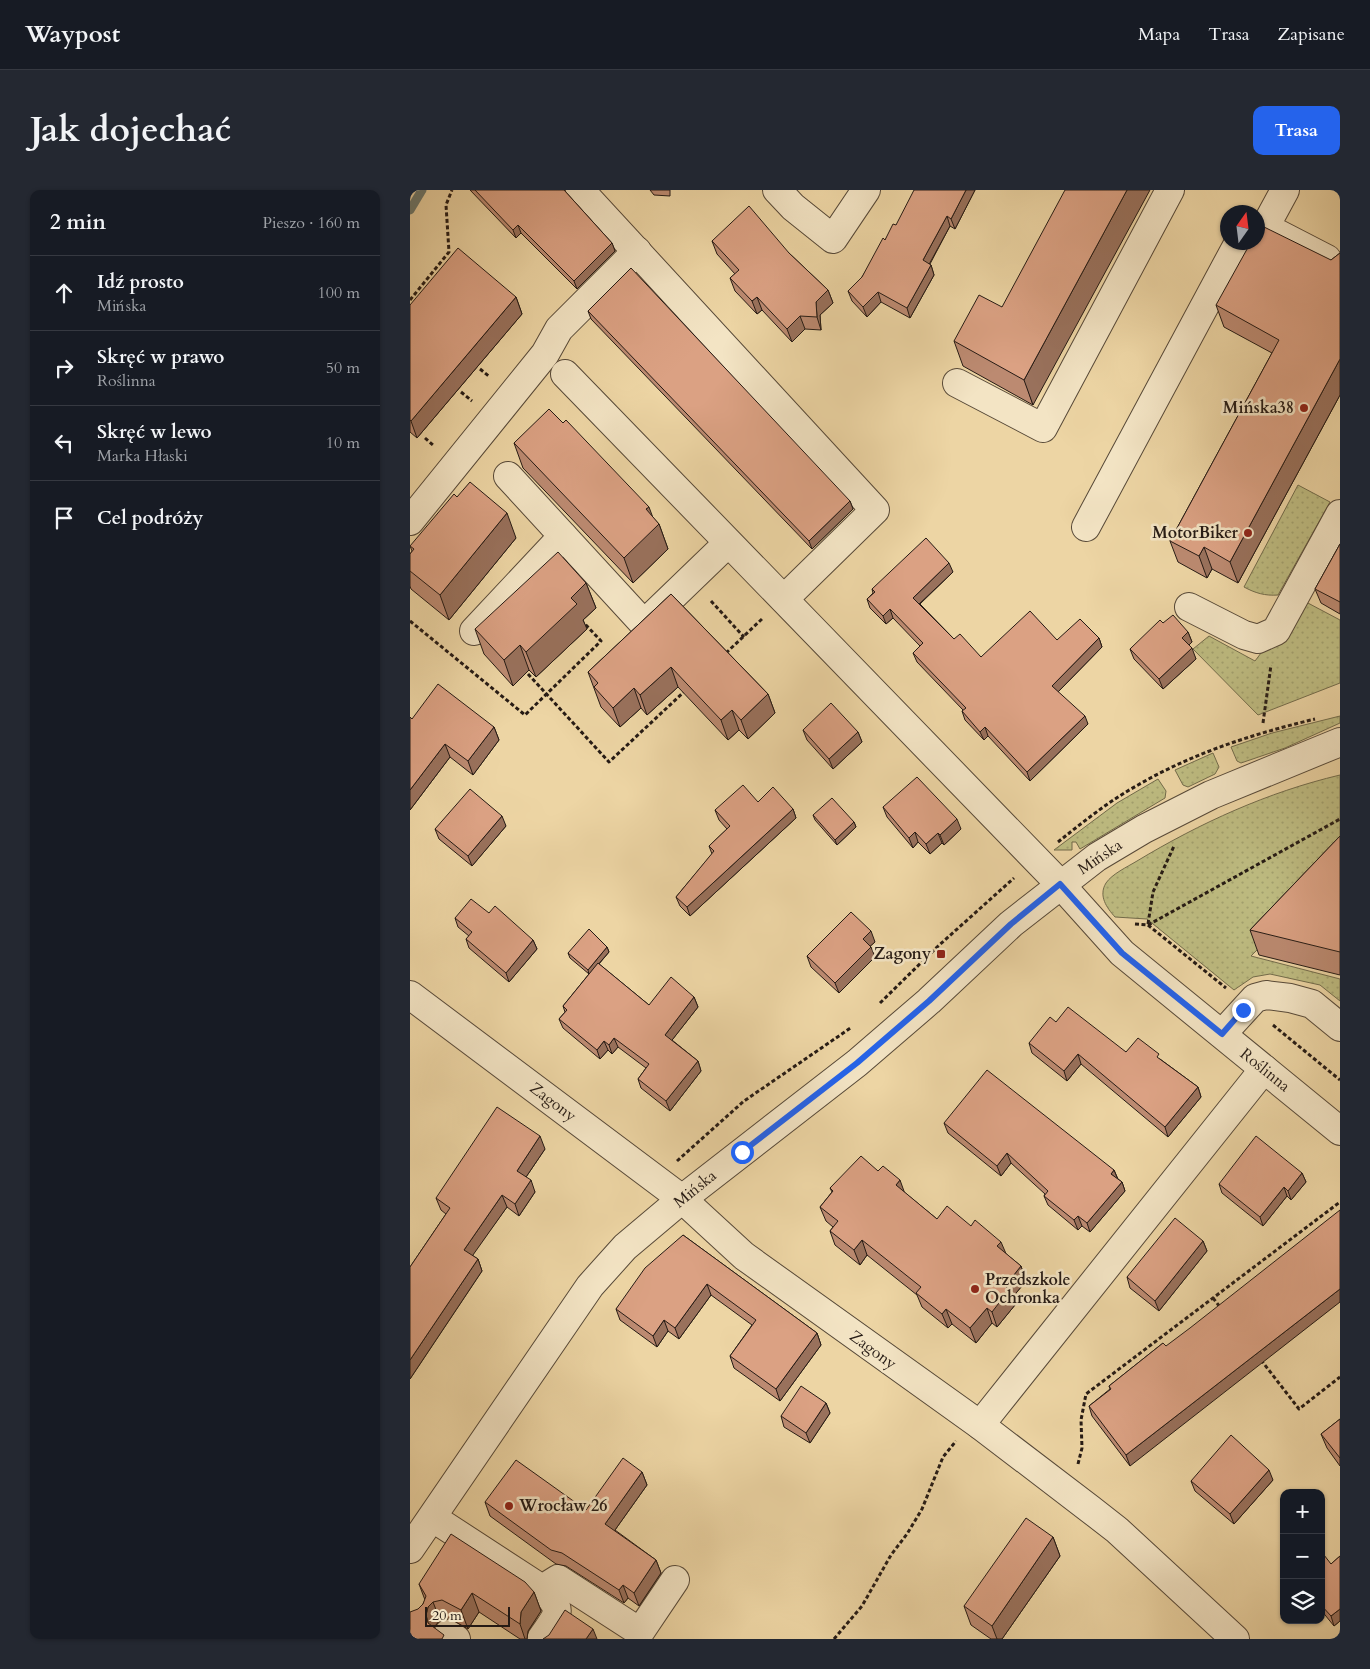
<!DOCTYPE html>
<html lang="pl">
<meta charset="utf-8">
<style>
:root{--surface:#171b24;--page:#242831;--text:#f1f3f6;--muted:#9ea1a6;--line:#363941;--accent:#2563eb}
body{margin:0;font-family:Cardo,serif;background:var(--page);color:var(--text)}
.controls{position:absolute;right:15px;bottom:15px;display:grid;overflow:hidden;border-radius:10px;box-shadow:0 1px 4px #0004}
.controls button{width:45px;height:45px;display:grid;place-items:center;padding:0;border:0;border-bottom:1px solid var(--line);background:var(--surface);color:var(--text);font:25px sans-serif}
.compass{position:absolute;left:810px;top:15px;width:45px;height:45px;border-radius:50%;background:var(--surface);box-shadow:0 1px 4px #0004;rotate:14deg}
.scale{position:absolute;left:15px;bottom:12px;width:85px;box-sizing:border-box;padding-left:5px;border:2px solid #251a14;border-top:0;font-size:14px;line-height:18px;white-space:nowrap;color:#251a14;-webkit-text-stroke:4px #f3e4c4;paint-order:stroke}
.stop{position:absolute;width:15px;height:15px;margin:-11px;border:4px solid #2563eb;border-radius:50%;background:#fff}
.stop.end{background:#2563eb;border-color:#fff;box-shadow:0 1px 5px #0008}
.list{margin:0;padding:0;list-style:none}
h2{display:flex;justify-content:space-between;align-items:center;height:65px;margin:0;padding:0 20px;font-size:21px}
h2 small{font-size:16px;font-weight:400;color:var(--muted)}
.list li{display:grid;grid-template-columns:32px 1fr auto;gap:15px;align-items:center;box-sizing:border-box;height:75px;padding:0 20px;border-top:1px solid var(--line)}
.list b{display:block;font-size:19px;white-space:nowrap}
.list p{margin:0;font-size:16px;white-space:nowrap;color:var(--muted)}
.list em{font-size:16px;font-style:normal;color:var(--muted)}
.icon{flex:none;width:28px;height:28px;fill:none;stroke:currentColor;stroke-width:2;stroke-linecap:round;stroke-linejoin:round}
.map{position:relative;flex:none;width:930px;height:1449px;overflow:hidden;border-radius:10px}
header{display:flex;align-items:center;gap:30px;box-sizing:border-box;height:70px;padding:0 25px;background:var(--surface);border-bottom:1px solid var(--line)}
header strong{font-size:24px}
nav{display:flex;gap:28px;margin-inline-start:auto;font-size:18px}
.intro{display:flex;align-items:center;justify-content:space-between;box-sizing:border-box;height:120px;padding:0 30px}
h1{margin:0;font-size:35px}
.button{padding:12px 22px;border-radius:10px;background:var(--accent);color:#fff;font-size:18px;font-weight:700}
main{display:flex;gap:30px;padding:0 30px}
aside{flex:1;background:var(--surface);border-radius:10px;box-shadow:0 1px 4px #0004}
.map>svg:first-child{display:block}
.grass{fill:url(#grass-dots);stroke:#726b4a}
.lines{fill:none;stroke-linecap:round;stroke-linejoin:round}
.stream{stroke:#6b796f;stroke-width:9}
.minor-casing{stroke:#574938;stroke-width:30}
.path{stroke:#251a14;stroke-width:3;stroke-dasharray:4 2.5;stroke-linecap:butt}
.minor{stroke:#f3e4c4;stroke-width:28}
.wall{fill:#bc8a71;stroke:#251a14}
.shaded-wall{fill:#99715c;stroke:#251a14}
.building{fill:#dba183;stroke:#251a14}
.route{stroke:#2563eb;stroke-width:6}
.poi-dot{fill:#8f2418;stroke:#f3e4c4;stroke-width:2}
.labels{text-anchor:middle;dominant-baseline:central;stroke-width:5;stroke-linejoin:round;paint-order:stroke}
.poi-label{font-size:16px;font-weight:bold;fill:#251a14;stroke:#f3e4c4;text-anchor:end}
.street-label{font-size:16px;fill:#251a14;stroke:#f3e4c4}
</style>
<header>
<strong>Waypost</strong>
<nav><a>Mapa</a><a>Trasa</a><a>Zapisane</a></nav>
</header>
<div class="intro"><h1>Jak dojechać</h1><a class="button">Trasa</a></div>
<main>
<aside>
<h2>2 min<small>Pieszo · 160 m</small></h2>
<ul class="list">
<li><svg class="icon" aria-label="ahead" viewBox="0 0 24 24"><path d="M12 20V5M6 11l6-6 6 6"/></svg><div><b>Idź prosto</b><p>Mińska</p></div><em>100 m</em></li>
<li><svg class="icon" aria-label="right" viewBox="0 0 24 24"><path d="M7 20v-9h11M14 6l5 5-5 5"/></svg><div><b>Skręć w prawo</b><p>Roślinna</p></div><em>50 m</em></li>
<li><svg class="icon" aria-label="left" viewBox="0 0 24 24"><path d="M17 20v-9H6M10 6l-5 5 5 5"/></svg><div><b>Skręć w lewo</b><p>Marka Hłaski</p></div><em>10 m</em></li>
<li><svg class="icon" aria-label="arrive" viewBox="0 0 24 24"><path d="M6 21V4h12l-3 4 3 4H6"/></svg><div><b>Cel podróży</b></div></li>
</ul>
</aside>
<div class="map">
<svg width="930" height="1449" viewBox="0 0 930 1449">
<defs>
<pattern id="grass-dots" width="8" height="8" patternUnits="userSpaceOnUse" patternTransform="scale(1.25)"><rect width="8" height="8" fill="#bebc81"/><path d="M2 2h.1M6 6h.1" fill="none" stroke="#a3a16f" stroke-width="1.8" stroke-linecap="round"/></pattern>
</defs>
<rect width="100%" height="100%" fill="#edd5a4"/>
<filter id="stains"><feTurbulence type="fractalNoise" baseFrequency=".004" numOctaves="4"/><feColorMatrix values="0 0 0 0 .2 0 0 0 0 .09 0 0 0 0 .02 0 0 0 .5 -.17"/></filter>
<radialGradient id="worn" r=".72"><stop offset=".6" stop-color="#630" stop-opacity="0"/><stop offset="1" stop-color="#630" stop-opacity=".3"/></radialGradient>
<g class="grass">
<path d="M888 295 920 312 868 405C855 406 845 403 834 397Z"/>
<path d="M896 412 930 430V493L848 525 783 459 799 446 845 471 851 463 873 453Z"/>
<path d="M930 526V533L875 558 831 573 827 571 821 557 862 543Z"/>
<path d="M803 563 809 577 805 584 778 597 773 595 765 580Z"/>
<path d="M930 585V676L841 766 930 789V811L910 795 860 784 843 787 824 800 737 729 705 727C697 718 688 706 696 693 702 684 717 677 727 671 790 633 858 602 930 585Z"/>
<path d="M748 589 756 601 755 608 670 659 666 652H662V660H644L707 613Z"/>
</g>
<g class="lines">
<path class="stream" d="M0 20 12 0"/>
<g class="minor-casing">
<g id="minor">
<path d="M170 0 465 320 374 409"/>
<path d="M367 0 383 17 423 49 456 0"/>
<path d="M875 0 855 37 917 69"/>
<path d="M155 184 650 694 712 763 930 941"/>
<path d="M547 193 633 238 760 0"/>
<path d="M98 286 234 434 318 353"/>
<path d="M0 331 135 164 149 139 227 61"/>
<path d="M676 337 829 52"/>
<path d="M779 417 834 445 848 449 866 441 930 324"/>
<path d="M64 441 153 346"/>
<path d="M0 805 272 1009 334 1066 570 1235 680 1319 707 1340 825 1449"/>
<path d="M812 844 845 808 856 805 880 808 902 814 930 837"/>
<path d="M570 1235 854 879"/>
<path d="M23 1328 132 1399 148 1389 230 1442 265 1390"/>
<path d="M0 1359 180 1096 215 1057 272 1009 447 873 519 811 601 734 687 667 734 639 801 605 930 552"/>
<path d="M38 1444 46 1449"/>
<path d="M131 1449C147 1425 156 1421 132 1399"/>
</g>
</g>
<g class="path">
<path d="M0 110 39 62 36 15 42 0"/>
<path d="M70 179 80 187"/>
<path d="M51 202 62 211"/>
<path d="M15 248 24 256"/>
<path d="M301 411 334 447"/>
<path d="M0 431 115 525 191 451 175 434"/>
<path d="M316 463 353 428"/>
<path d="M118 484 199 572 276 500"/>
<path d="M853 533 861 475"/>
<path d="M648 652C673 632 699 611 728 595 783 563 843 544 905 529"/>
<path d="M725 734 738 735 816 798"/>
<path d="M738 734 743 702 764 656"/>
<path d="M738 735 930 629"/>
<path d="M470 813 526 758 604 688"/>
<path d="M863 835 930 890"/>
<path d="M267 971 334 911 442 837"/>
<path d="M803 1108 810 1117"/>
<path d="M851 1170 889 1219 930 1187"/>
<path d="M668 1274 672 1258 671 1230 676 1204 930 1012"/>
<path d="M424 1449 452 1416 481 1365 497 1344 512 1319 533 1267 546 1251"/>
</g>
<use href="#minor" class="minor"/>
</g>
<g class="wall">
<path d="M60 0H154L202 53 205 61 167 99 111 43 106 48Z"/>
<path d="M240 0H260V6L244 5Z"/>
<path d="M565 0 545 39 540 36 520 74 521 75 524 85 500 128 471 112 457 127 442 111 438 101 452 87 475 50 486 35Z"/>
<path d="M302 51 379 63 418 100 423 113 410 125 411 140 395 139 382 152 352 120 347 124 325 101 320 88 325 84 307 64Z"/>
<path d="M930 63V205L828 393 802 379 797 388 768 372 760 351 862 163 814 137 806 115 921 70Z"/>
<path d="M106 107 112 124 7 248 0 242V115Z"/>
<path d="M592 117 623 215 553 176 544 151Z"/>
<path d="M178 121 440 311 443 319 402 359 181 129Z"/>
<path d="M153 233 249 334 258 359 223 393 113 278 104 253Z"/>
<path d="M106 348 39 430 1 399 0 396V364L2 361 0 356Z"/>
<path d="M930 354V424L911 413 905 399Z"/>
<path d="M543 382 510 414 544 449 571 467 647 450 689 448 692 457 648 502 678 534 620 591 578 546 574 550 555 530 552 521 553 520 507 472 503 463 510 456 483 428 476 434 460 418 457 409 463 403 462 399Z"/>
<path d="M176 393 186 418 173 430 177 439 126 487 119 480 103 496 74 464 65 439Z"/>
<path d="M261 404 358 504 365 523 338 549 329 540 318 550 268 497 237 525 231 518 210 537 191 517 178 482Z"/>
<path d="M753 433 778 442 782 452 779 455 786 469 753 499 724 469 720 459Z"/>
<path d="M0 527 2 529 84 537 89 550 63 585 40 567 0 620Z"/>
<path d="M393 540 448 542 452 552 423 579 397 550Z"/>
<path d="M473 617 551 639 534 655 532 653 520 664 508 652 503 658 477 627Z"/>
<path d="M383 619 386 628 280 726 270 716 266 707 302 664 299 656 317 639 309 630 305 620Z"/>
<path d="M403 625 444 632 446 637 427 655 405 630Z"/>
<path d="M96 636 62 676 29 649 25 639Z"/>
<path d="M930 646V785L849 765 840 740Z"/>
<path d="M45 728 123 750 127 759 99 792 59 758 56 749 59 746 48 737Z"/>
<path d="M465 752 460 756 465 767 429 803 401 777 397 766Z"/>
<path d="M197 757 199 762 189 774 239 815 284 807 288 817 262 850 288 871 291 881 260 921 231 898 228 889 236 878 208 857 202 864 198 860 190 869 153 838 149 829 155 822 153 816 179 784 160 768 158 763Z"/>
<path d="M646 832 716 862 750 869 788 897 791 907 758 947 671 874 657 891 622 863 619 853Z"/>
<path d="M534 933 704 980 708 989 712 992 715 1001 680 1042 672 1036 668 1040 638 1015 634 1006 635 1004 601 973 591 986 538 943Z"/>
<path d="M135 959 116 987 125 1002 109 1026 97 1017 62 1065 68 1069 72 1081 0 1189V1077L36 1024 31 1020 26 1008Z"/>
<path d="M892 983 896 992 881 1010 877 1006 853 1036 812 1003 809 994Z"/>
<path d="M420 998 494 1002 527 1029 595 1063 611 1076 616 1091 602 1108 605 1115 587 1137 582 1133 566 1153 542 1134 538 1138 512 1117 507 1105 457 1065 450 1075 425 1055 420 1041 423 1037 416 1031 410 1017 422 1002Z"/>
<path d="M273 1045 407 1143 411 1155 370 1211 324 1178 320 1166 342 1135 301 1105 269 1149 258 1141 247 1157 210 1130 206 1119Z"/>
<path d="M793 1051 797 1061 749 1121 720 1098 717 1087Z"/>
<path d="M753 1153 720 1276 682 1226 679 1216 700 1199 699 1196Z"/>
<path d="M416 1213 420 1223 400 1253 374 1237 371 1226Z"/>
<path d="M930 1229V1276L917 1258 911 1244Z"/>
<path d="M232 1282 237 1295 205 1340 246 1370 251 1383 229 1416 218 1408 214 1413 156 1376 146 1374 80 1326 75 1312 176 1320Z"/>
<path d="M863 1290 824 1334 785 1301 781 1291Z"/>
<path d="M643 1347 650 1366 592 1449H581L561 1435 554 1416Z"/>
<path d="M930 1366V1431L924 1436 911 1420V1367L921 1374Z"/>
<path d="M9 1394 124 1402 131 1421 118 1441 117 1449H110L69 1422 58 1439 39 1428 30 1430 24 1438 0 1449 8 1419 13 1414 15 1410Z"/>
</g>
<g class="shaded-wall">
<path d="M556 0H565L545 39 541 29Z"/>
<path d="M717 0H740L623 215 614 190Z"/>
<path d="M537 26 540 36 516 80 513 70Z"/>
<path d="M108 35 111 43 106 48 103 40Z"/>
<path d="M202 53 205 61 167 99 164 91Z"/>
<path d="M521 75 524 85 500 128 497 118Z"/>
<path d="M418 100 423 113 410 125 411 140 407 127 406 112Z"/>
<path d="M468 102 471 112 457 127 453 117Z"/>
<path d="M106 107 112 124 7 248 1 231Z"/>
<path d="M347 107 352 120 347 124 342 111Z"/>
<path d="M390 126 395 139 382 152 377 139Z"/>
<path d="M930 169V205L828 393 820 372Z"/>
<path d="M440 311 443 319 402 359 399 351Z"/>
<path d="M239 317 246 336 249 334 258 359 223 393 214 368 236 319Z"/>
<path d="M97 323 106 348 39 430 30 405Z"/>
<path d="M794 357 802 379 797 388 789 366Z"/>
<path d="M539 373 543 382 507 416 503 408Z"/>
<path d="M176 393 186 418 173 430 177 439 126 487 116 462 161 408Z"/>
<path d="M480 419 483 428 476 434 473 426Z"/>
<path d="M778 442 782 452 776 458 772 448Z"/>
<path d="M689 448 692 457 645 505 642 496Z"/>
<path d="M110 455 119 480 103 496 94 470Z"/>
<path d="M782 458 786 469 753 499 749 489Z"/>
<path d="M261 477 268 497 237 525 230 505Z"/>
<path d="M224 498 231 518 210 537 203 518Z"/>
<path d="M358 504 365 523 338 549 331 530Z"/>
<path d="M322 520 329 540 318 550 311 530Z"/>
<path d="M675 526 678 534 620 591 617 582Z"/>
<path d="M84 537 89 550 63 585 58 571Z"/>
<path d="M575 537 578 546 574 550 570 542Z"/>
<path d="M448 542 452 552 423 579 419 569Z"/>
<path d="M35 554 40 567 0 620V600Z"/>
<path d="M383 619 386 628 280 726 277 717Z"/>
<path d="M92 626 96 636 62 676 58 666Z"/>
<path d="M547 629 551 639 534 655 530 645Z"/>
<path d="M444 632 446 637 427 655 425 650Z"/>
<path d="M505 642 508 652 503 658 499 648Z"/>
<path d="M528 643 532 653 520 664 516 654Z"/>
<path d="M461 741 465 752 457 759 453 749Z"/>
<path d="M123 750 127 759 99 792 96 783Z"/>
<path d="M197 757 199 762 179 785 178 780Z"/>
<path d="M461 757 465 767 429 803 425 793Z"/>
<path d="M284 807 288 817 259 854 255 845Z"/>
<path d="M204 848 208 857 202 864 199 855Z"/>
<path d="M194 851 198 860 190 869 187 860Z"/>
<path d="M668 864 671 874 657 891 654 881Z"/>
<path d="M288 871 291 881 260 921 256 911Z"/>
<path d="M788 897 791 907 758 947 755 937Z"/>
<path d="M130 946 135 959 112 993 107 981Z"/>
<path d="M597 963 601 973 591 986 587 976Z"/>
<path d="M704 980 708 990 701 984Z"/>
<path d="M892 983 896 992 881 1010 878 1001Z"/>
<path d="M121 990 125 1002 109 1026 105 1014Z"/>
<path d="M490 990 495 1004 486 995Z"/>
<path d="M712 992 715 1001 680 1042 677 1033Z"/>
<path d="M874 997 877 1006 853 1036 850 1027Z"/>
<path d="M92 1005 97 1017 58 1072 54 1060Z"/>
<path d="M668 1026 672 1036 668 1040 664 1030Z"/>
<path d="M452 1050 457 1065 450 1075 444 1060Z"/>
<path d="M793 1051 797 1061 749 1121 745 1111Z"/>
<path d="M591 1052 597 1066 587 1056Z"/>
<path d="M68 1069 72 1081 0 1189V1170Z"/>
<path d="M611 1076 616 1091 602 1108 605 1115 587 1137 582 1122 595 1096Z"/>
<path d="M297 1094 301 1105 269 1149 265 1138Z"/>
<path d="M930 1099V1112L720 1276 716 1265Z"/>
<path d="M577 1118 582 1133 566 1153 560 1138Z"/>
<path d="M536 1119 542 1134 538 1138 532 1124Z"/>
<path d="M254 1130 258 1141 247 1157 243 1146Z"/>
<path d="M407 1143 411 1155 370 1211 366 1199Z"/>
<path d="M416 1213 420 1223 400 1253 396 1243Z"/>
<path d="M859 1280 863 1290 824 1334 820 1324Z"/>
<path d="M232 1282 237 1295 200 1347 195 1334Z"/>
<path d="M643 1347 650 1366 592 1449H587L582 1436Z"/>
<path d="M246 1370 251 1383 229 1416 224 1403Z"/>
<path d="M213 1395 218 1408 214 1413 209 1400Z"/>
<path d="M124 1402 131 1421 118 1441 117 1449H115L110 1434 111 1422Z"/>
<path d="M62 1403 69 1422 58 1439 51 1420Z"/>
<path d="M23 1412 30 1430 25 1436 22 1444 18 1433 16 1425 18 1417Z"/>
<path d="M930 1419V1431L924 1436 921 1426Z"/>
<path d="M183 1439 187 1449H176Z"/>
</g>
<g class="building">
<path d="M65 0H154L202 53 164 91 108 35 103 40Z"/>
<path d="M504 0H556L541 29 537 26 513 70 521 75 497 118 468 102 453 117 438 101 452 87 473 48 475 50 483 34 486 35Z"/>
<path d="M655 0H717L614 190 544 151 569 105 592 117Z"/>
<path d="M339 16 379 63 418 100 406 112 407 127 390 126 377 139 347 107 342 111 320 88 329 80 302 51Z"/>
<path d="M850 35 921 70 930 63V169L820 372 794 357 789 366 760 351 869 150 806 115 841 52H848V40Z"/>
<path d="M48 58 106 107 1 231 0 230V115Z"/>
<path d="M221 78 440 311 399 351 178 121Z"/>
<path d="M139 219 153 233 156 230 239 317 236 319 249 334 214 368 104 253Z"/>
<path d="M60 292 97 323 30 405 0 381V364L4 359 0 356 44 304 47 307Z"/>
<path d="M516 348 539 373 503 408 544 449 550 444 571 467 620 421 647 450 670 429 689 448 642 496 675 526 617 582 575 537 570 542 552 521 556 518 503 463 513 453 480 419 473 426 457 409 465 402 462 399Z"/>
<path d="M930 354V412L905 399Z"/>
<path d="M148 362 176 393 161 408 167 414 116 462 110 455 94 470 65 439Z"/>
<path d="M261 404 358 504 331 530 322 520 311 530 261 477 230 505 224 498 203 518 184 497 188 493 178 482Z"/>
<path d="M763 425 778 442 772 448 782 458 749 489 720 459 750 430 753 433Z"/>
<path d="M28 494 84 537 58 571 35 554 0 600V527L2 529Z"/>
<path d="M421 513 448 542 419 569 393 540Z"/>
<path d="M507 587 547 629 530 645 528 643 516 654 505 642 499 648 473 617Z"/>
<path d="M333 595 348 612 363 597 383 619 277 717 266 707 304 661 299 656 320 636 305 620Z"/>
<path d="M60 599 92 626 58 666 25 639Z"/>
<path d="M422 608 444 632 425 650 403 625Z"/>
<path d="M930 646V762L840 740Z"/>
<path d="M61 709 79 723 85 716 123 750 96 783 56 749 62 742 45 728Z"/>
<path d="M441 722 461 741 453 749 461 757 425 793 397 766Z"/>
<path d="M179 739 197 757 178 780 158 763Z"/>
<path d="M188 773 239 815 261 787 284 807 255 845 288 871 256 911 228 889 239 874 204 848 199 855 194 851 187 860 149 829 157 820 153 816Z"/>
<path d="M658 817 716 862 728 848 749 864 747 867 788 897 755 937 668 864 654 881 619 853 640 827 646 832Z"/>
<path d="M577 880 704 980 701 984 712 992 677 1033 668 1026 664 1030 634 1006 638 1001 597 963 587 976 534 933Z"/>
<path d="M87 917 130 946 107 981 121 990 105 1014 92 1005 54 1060 68 1069 0 1170V1077L40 1018 26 1008Z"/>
<path d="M846 946 892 983 878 1001 874 997 850 1027 809 994Z"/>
<path d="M451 966 468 981 473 976 490 990 486 995 527 1029 537 1016 561 1036 565 1030 591 1052 587 1056 611 1076 595 1096 599 1100 582 1122 577 1118 560 1138 536 1119 532 1124 506 1103 511 1097 452 1050 444 1060 420 1041 428 1031 410 1017 423 1001 420 998Z"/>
<path d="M930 1020V1099L716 1265 679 1216 701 1199 699 1196 753 1153 756 1156 780 1138Z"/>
<path d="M765 1028 793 1051 745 1111 717 1087Z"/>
<path d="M273 1045 407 1143 366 1199 320 1166 346 1130 297 1094 265 1138 254 1130 243 1146 206 1119 235 1078Z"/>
<path d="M391 1196 416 1213 396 1243 371 1226Z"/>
<path d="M930 1229V1268L911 1244Z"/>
<path d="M821 1245 859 1280 820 1324 781 1291Z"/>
<path d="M213 1268 232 1282 195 1334 246 1370 224 1403 213 1395 209 1400 152 1363 141 1360 75 1312 106 1270 176 1320Z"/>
<path d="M616 1328 643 1347 582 1436 554 1416Z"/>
<path d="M41 1344 115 1392 124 1402 111 1422 110 1434 62 1403 51 1420 32 1410 23 1412 18 1417 16 1425 18 1433 34 1445 32 1449H0V1422L8 1419 13 1414 16 1406 9 1394Z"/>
<path d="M914 1365 921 1374 930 1366V1419L921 1426 911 1415V1367Z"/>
<path d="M155 1420 183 1439 176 1449H133L139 1445Z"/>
</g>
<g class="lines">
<path class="route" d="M332 962 447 873 519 811 601 734 650 694 712 763 812 844 833 820"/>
</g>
<g class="poi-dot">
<circle cx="894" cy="218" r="5"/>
<circle cx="838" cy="343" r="5"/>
<rect x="526" y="759" width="10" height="10" rx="2.5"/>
<circle cx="565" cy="1099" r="5"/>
<circle cx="99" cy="1316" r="5"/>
</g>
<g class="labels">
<g class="poi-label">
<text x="884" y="218">Mińska38</text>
<text x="828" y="343">MotorBiker</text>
<text x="521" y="764">Zagony</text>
<text x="575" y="1090" text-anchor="start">Przedszkole<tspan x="575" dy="18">Ochronka</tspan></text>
<text x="109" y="1316" text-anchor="start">Wrocław 26</text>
</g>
<g class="street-label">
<text transform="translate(690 667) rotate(-34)">Mińska</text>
<text transform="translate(855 880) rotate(39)">Roślinna</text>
<text transform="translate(143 912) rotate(37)">Zagony</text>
<text transform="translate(285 999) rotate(-39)">Mińska</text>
<text transform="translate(463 1160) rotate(36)">Zagony</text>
</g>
</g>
<rect width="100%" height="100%" filter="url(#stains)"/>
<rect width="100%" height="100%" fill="url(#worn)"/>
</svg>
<div class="controls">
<button>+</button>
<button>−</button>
<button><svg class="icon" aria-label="layers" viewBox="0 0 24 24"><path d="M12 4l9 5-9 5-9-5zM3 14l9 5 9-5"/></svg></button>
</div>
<svg class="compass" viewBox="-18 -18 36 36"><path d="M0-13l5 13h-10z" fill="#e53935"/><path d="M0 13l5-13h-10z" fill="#9ea1a6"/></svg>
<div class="scale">20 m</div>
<div class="stop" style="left:332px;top:962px"></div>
<div class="stop end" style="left:833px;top:820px"></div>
</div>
</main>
